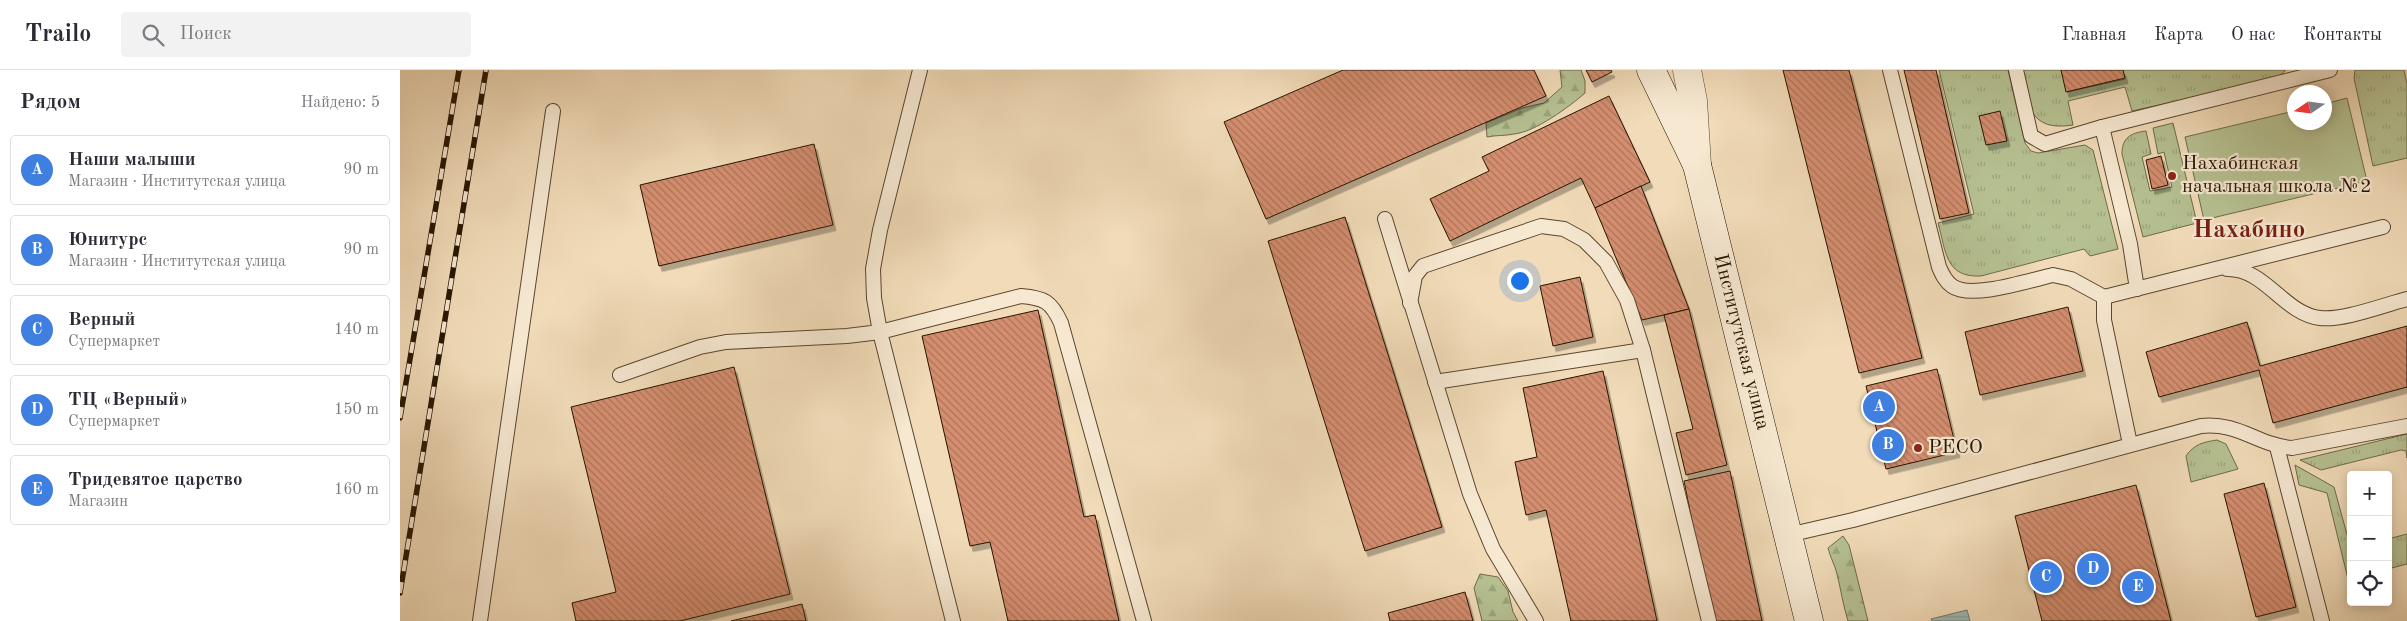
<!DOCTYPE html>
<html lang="ru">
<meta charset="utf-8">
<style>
:root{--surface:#fff;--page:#f2f2f3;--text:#2b2b33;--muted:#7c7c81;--line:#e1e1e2;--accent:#b45309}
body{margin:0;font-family:"Old Standard TT",serif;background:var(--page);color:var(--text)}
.controls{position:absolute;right:15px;bottom:15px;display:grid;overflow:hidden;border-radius:5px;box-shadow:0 2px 12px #0003}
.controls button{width:45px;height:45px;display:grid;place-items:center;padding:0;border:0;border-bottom:1px solid var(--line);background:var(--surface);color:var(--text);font:25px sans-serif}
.compass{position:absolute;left:1887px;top:15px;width:45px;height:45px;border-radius:50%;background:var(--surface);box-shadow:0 2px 12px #0003;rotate:257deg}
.you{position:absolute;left:1119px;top:210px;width:18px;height:18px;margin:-12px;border:4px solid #fff;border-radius:50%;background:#1a73e8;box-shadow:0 0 0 8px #1a73e833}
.badge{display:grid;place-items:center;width:32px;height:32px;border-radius:50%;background:var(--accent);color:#fff;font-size:16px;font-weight:700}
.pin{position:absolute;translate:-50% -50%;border:2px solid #fff;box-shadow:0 1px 5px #0006}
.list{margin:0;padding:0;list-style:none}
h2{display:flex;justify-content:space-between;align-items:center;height:65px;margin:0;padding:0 20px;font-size:21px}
h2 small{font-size:16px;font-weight:400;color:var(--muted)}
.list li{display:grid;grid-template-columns:32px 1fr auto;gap:15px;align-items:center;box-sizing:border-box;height:70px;margin:0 10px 10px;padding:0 10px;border:1px solid var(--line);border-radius:5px}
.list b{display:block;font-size:19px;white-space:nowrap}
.list p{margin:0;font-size:16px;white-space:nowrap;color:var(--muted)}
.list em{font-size:16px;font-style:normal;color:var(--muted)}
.icon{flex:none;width:28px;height:28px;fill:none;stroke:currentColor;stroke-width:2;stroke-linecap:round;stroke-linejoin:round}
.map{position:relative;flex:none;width:2007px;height:551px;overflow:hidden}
header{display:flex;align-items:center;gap:30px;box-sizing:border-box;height:70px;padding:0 25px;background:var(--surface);border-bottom:1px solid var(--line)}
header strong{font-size:24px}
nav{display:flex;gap:28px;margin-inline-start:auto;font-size:18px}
.search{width:350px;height:45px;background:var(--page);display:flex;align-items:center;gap:12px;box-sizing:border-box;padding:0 18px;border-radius:5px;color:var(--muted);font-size:19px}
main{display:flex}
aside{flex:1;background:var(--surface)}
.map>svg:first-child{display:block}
.grass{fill:url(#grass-tufts);stroke:#6e6b49}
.forest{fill:url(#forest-firs);stroke:#6e6b49}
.pitch{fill:#b6c192;stroke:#6e6b49}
.water{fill:url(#water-rules);stroke:#6d786c}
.building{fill:url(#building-back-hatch);stroke:#271500;filter:url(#shadow)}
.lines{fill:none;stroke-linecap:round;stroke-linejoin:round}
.lane-casing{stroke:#5a462e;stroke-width:16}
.street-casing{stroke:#5a462e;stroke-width:29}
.secondary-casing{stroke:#271500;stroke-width:29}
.lane{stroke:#f6e8d1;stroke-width:14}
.street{stroke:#f6e8d1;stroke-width:28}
.secondary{stroke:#f6e8d1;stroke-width:28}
.rail-casing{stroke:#271500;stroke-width:5.5}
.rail{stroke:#f6e8d1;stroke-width:4;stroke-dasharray:11;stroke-linecap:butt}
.poi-dot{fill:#8f2418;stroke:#f6e8d1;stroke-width:2}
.labels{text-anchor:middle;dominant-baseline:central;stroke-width:4.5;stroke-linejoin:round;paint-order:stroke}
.poi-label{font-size:20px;fill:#271500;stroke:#f6e8d1;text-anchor:start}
.street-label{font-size:20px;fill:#271500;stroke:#f6e8d1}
.district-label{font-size:25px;font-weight:bold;fill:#7a1f14;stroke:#f6e8d1}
</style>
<header>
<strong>Trailo</strong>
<div class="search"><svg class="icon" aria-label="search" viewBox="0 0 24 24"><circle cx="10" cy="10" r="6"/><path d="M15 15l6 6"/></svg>Поиск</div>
<nav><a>Главная</a><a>Карта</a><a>О нас</a><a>Контакты</a></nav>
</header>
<main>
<aside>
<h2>Рядом<small>Найдено: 5</small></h2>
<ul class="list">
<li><span class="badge" style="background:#3f7fe0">A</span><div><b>Наши малыши</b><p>Магазин · Институтская улица</p></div><em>90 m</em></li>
<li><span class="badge" style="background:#3f7fe0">B</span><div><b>Юнитурс</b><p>Магазин · Институтская улица</p></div><em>90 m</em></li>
<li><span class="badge" style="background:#3f7fe0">C</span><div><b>Верный</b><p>Супермаркет</p></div><em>140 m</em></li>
<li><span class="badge" style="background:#3f7fe0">D</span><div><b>ТЦ «Верный»</b><p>Супермаркет</p></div><em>150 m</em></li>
<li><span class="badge" style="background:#3f7fe0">E</span><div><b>Тридевятое царство</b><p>Магазин</p></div><em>160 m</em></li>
</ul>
</aside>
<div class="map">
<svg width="2007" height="551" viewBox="0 0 2007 551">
<defs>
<pattern id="grass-tufts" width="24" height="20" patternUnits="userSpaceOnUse" patternTransform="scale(1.25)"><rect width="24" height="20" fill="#b6c192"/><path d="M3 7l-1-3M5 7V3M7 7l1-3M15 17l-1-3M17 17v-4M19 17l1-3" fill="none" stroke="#9ca57c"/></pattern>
<pattern id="forest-firs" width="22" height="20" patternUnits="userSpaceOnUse" patternTransform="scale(1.25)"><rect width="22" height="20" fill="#b6c192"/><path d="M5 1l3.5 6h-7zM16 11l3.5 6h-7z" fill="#9ca57c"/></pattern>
<pattern id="water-rules" width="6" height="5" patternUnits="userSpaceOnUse" patternTransform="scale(1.25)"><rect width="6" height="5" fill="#9cbab4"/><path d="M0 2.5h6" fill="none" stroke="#869f99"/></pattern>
<pattern id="building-back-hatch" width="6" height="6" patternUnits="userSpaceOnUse" patternTransform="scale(1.25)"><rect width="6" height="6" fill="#d58e70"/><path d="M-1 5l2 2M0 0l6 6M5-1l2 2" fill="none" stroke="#ad735a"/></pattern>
<filter id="shadow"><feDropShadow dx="3" dy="5.5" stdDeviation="0" flood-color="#0004"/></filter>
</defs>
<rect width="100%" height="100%" fill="#f1dbb8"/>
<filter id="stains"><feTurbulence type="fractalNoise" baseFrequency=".004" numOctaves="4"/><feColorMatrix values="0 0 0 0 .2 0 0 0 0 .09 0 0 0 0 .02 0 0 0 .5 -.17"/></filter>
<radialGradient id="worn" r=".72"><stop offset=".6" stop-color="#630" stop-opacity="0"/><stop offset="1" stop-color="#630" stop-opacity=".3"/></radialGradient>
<g class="grass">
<path d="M1539 0H1608L1625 73 1631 81 1638 83 1685 75 1693 80 1718 179 1690 186 1684 179 1581 206C1545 208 1546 181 1538 153L1574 144Z"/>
<path d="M1620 0H1661L1667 22 1725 9 1723 0H1886L1876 9 1732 41 1725 17 1668 31 1673 55C1629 62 1628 35 1620 0Z"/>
<path d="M1955 0H2004L2007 14V88L1973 96 1954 8Z"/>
<path d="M1773 53 1797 153 1743 167 1722 84C1722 68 1730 63 1746 61L1751 84 1742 87 1750 121 1772 117 1764 82 1758 84 1753 58Z"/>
<path d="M2007 364V388L2006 381 2001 380 1921 400 1900 390Z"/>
<path d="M1817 370 1826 374 1838 399 1791 412 1786 386C1794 374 1804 372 1817 370Z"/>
<path d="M1895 395 1934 417 1951 479V508L1948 509 1927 423 1899 415Z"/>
<path d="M2007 464V494L1988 499V469Z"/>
</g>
<g class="forest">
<path d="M1160 0H1181L1185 11V23C1169 37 1135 62 1114 64 1105 66 1096 65 1087 67L1086 53 1122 38 1144 33 1162 17Z"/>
<path d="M1443 466 1449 475 1468 551H1448C1443 535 1441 520 1437 504 1435 495 1430 487 1428 478Z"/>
<path d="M1080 504 1098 507 1108 521 1113 542 1118 551H1082L1074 518Z"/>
</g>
<path class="pitch" d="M1947 28 1967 111 1804 150 1785 67 1894 41V52H1924L1925 34Z"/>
<path class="water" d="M1567 540 1570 551H1532L1531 549Z"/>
<g class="building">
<path d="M943 0H1134L1146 26 866 149 824 52Z"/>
<path d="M1186 0H1211L1212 2 1192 12Z"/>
<path d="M1383 0H1449L1522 288 1459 303Z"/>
<path d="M1504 0H1536L1569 143 1540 149Z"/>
<path d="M1661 0H1723L1725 8 1666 22Z"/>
<path d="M1209 26 1250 112 1195 138 1181 108 1050 171 1030 129 1089 101 1082 87Z"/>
<path d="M1600 41 1607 71 1586 75 1579 46Z"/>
<path d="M414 74 433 155 259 196 240 115Z"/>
<path d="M1761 86 1768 115 1752 119 1746 90Z"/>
<path d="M1241 116 1289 239 1242 250 1195 138Z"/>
<path d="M945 147 1042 457 965 481 868 171Z"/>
<path d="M1180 207 1193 267 1153 276 1140 216Z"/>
<path d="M1668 237 1683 301 1580 325 1565 262Z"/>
<path d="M1289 239 1327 395 1286 405 1276 363 1293 359 1264 245Z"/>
<path d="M638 240 684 447 695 445 719 551H608L590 472 570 476 522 266Z"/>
<path d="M1847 252 1860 296 2007 256V317L1873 353 1859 300 1759 327 1746 282Z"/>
<path d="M334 297 390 524 280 551H176L172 533 216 522 171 337Z"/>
<path d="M1537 299 1557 382 1486 399 1466 316Z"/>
<path d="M1203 301 1257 551H1171L1146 440 1126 445 1115 392 1137 387 1123 318Z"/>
<path d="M1330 401 1362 551H1312L1284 411Z"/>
<path d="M1864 413 1896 537 1856 547 1824 424Z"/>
<path d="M1736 415 1771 551H1642L1615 446Z"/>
<path d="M1065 522 1073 551H990L988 543Z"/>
<path d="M402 534 406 551H331Z"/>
</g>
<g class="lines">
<g class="lane-casing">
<g id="lane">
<path d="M1490 0 1539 197C1542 204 1545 211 1552 216 1571 230 1630 210 1653 205L1671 209 1704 227"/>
<path d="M1616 0 1631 66 1645 74 1702 57 1930 0"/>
<path d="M1702 57 1730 174 1737 219"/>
<path d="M985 149 1070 424 1093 479 1136 551"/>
<path d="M1827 199C1865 198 1884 244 1920 248 1942 251 1984 235 2007 229"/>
<path d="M1010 233 1015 206 1023 196 1141 156 1164 159 1184 170 1206 192 1227 230 1243 280 1309 551"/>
<path d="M220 305 300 277 326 272 447 266 480 262 474 228 473 199 480 160 520 0"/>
<path d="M1035 312 1243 280"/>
<path d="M1730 374 1704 250V227L1983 157"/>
<path d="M1877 377 1922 551"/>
<path d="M1388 465 1453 450 1801 356C1839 352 1857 375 1892 378L2007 356"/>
<path d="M80 551 153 41"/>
<path d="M553 551 480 262 621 226C644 228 651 231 661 253L744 551"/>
</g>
</g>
<g class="street-casing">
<path id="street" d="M1287 0 1293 31 1297 95"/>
</g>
<g class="secondary-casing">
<path id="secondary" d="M1251 0 1297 95 1409 551"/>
</g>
<use href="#lane" class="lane"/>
<use href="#street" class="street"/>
<use href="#secondary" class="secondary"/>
<g class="rail-casing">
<g id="rail">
<path d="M0 348 59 0"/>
<path d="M0 523 86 0"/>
</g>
</g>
<use href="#rail" class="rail"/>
</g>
<g class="poi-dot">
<circle cx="1772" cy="106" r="5"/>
<circle cx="1518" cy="378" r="5"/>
</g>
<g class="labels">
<g class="poi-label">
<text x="1782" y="94">Нахабинская<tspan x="1782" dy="23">начальная школа №2</tspan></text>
<text x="1528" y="378">РЕСО</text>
</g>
<g class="street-label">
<text transform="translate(1341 272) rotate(76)">Институтская улица</text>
</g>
<g class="district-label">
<text x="1849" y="160">Нахабино</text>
</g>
</g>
<rect width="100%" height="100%" filter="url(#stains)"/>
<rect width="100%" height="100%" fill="url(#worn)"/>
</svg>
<div class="controls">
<button>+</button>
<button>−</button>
<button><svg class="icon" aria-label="locate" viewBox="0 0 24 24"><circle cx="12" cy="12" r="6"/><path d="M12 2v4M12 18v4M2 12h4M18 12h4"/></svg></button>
</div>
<svg class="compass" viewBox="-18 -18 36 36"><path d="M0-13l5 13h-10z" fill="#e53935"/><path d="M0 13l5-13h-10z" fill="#7c7c81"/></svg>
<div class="you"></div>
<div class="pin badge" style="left:1479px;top:337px;background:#3f7fe0">A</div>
<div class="pin badge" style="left:1488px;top:375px;background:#3f7fe0">B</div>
<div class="pin badge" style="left:1646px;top:507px;background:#3f7fe0">C</div>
<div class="pin badge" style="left:1693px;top:499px;background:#3f7fe0">D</div>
<div class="pin badge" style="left:1738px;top:517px;background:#3f7fe0">E</div>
</div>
</main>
